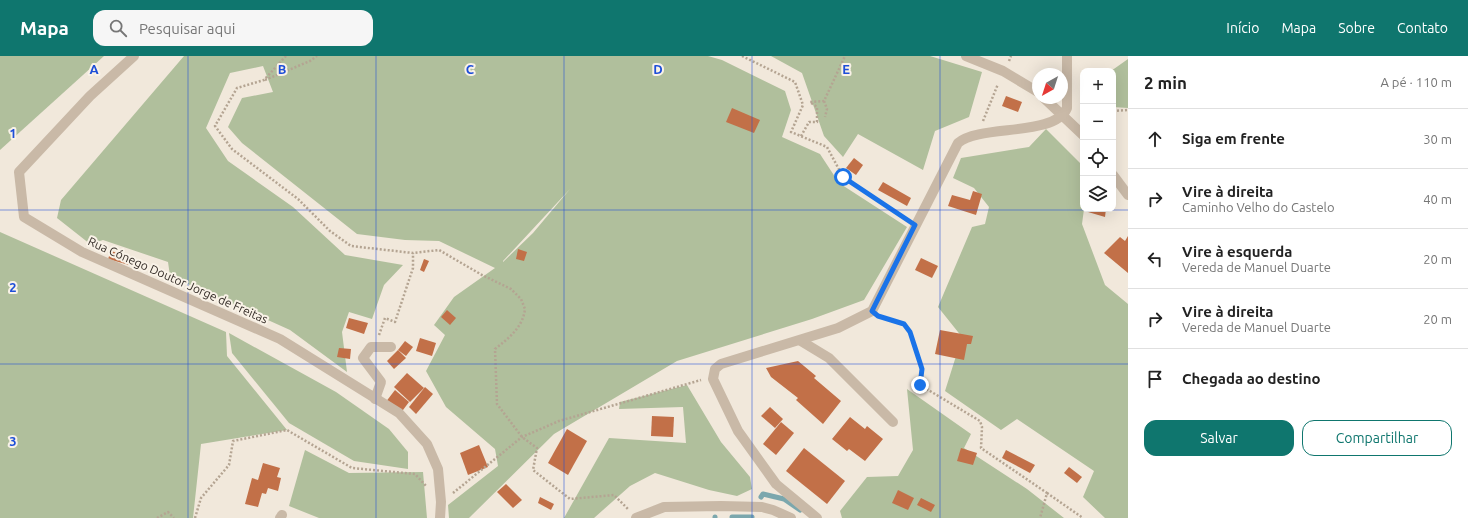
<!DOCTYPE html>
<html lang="pt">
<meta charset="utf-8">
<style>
:root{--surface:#fff;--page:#f6f6f6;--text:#222;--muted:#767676;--line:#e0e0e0;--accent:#0f766e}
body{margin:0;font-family:Ubuntu,sans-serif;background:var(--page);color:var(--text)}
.controls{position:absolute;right:12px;top:12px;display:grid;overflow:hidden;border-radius:8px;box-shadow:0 4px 16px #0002}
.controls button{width:36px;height:36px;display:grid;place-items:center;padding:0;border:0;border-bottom:1px solid var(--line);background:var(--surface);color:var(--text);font:20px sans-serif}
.compass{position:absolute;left:1032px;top:12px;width:36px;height:36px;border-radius:50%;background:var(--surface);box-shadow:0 4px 16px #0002;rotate:219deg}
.stop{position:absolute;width:12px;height:12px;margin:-9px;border:3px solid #1a73e8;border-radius:50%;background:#fff}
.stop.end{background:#1a73e8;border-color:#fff;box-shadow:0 1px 4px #0008}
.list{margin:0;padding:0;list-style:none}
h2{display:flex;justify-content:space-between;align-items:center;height:52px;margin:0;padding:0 16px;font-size:17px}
h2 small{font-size:13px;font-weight:400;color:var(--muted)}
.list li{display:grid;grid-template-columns:26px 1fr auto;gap:12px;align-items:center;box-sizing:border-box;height:60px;padding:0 16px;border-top:1px solid var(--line)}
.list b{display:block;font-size:15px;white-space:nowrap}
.list p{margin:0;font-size:13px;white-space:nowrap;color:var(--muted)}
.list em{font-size:13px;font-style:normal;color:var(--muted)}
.actions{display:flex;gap:8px;padding:12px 16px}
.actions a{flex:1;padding:9px 0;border:1px solid var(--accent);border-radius:12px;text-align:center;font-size:14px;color:var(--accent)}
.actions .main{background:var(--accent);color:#fff}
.icon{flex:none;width:22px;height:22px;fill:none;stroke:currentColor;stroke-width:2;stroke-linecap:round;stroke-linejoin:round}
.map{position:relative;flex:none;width:1128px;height:462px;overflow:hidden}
header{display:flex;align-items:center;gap:24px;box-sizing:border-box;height:56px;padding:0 20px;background:var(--accent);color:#fff}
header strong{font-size:19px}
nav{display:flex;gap:22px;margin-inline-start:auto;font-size:14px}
.search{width:280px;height:36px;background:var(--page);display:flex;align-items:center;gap:10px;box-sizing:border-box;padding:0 14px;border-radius:12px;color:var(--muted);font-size:15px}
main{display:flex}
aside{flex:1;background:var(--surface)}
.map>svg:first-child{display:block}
.green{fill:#b0bf9c;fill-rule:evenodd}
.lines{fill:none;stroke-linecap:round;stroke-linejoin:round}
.stream{stroke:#7ba7ad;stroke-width:5}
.building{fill:#c27048}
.path{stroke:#b4a492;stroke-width:2.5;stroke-dasharray:2 2;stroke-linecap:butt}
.street{stroke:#c9b9a7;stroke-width:10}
.route{stroke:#1a73e8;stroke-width:5}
.grid{fill:none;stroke:#1d4ed8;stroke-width:1;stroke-opacity:0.55}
.labels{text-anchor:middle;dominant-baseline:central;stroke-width:4;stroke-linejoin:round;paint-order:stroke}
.street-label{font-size:12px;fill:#352d28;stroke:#f9f2e7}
.grid-label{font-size:13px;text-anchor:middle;font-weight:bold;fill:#1d4ed8;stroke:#f9f2e7;stroke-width:4;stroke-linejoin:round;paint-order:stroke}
</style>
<header>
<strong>Mapa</strong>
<div class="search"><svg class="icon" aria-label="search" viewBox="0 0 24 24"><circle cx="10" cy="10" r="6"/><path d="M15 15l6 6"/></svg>Pesquisar aqui</div>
<nav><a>Início</a><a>Mapa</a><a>Sobre</a><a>Contato</a></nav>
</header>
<main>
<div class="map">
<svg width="1128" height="462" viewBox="0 0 1128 462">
<rect width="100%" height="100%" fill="#f1e8db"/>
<g class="green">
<path d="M0 0H104L0 94Z"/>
<path d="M184 0H708L722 4 785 35 791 54 782 81 820 98 839 127 907 171 864 244 812 263 677 305 554 378 469 462H449L448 449 498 410 495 393 446 351 426 315 445 279 434 269 454 241 495 212 439 185 405 184 357 178 242 87 228 71 242 42 273 36 263 10 230 17 206 72 228 105 293 151 345 199 403 209 384 229 372 263 349 256 342 276 347 316 290 274 170 220 168 206 103 184 90 188 57 162 61 144ZM570 133 533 177 503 206V205Z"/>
<path d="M771 0H930L982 16 969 61 935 75 923 114 858 78 843 101 824 80 802 17Z"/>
<path d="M1128 3V52L1113 51V15H1111Z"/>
<path d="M1046 73 1083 110 1084 153 1082 168 1105 229 1128 248V462H1105L1083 441 1094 415 1017 363 1001 374 945 335 962 281 938 251 972 171 985 168 989 151 974 132 953 122 961 102 1029 91Z"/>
<path d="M0 176 226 276 227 300 287 374 201 388 193 462H0Z"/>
<path d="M229 277 336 336 389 373 408 396V413L354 405 289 367 232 297Z"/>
<path d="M687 329 721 386 750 421 752 433 737 440 709 434 655 417 630 430 594 462H564L609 382 686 387 683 351 619 353 620 346Z"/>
<path d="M907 333 971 378 964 392 1027 433 1064 462H842L840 455 867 421 898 420 913 394Z"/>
<path d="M305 394 349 417 423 416 427 462H319L289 450Z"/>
</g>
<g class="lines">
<g class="stream">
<path d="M761 441 763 438 784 443 800 454"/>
<path d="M732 461H752"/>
<path d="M715 462V461"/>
</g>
</g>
<g class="building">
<path d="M1006 40 1022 46 1018 56 1002 50Z"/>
<path d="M732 52 760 64 754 77 726 66Z"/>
<path d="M854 102 863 109 856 119 846 112Z"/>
<path d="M883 126 911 142 907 150 878 134Z"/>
<path d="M973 135 982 138 976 159 948 150 952 139 970 144Z"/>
<path d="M1087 153H1106L1105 161 1088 156Z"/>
<path d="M1128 180V217L1104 197 1120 181 1125 185Z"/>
<path d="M518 193 527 196 524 205 516 203Z"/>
<path d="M111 195 131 201 129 209 108 203Z"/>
<path d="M921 202 938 210 932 222 915 214Z"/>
<path d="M424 203 429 205 424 216 420 214Z"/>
<path d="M447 254 456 262 450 269 441 261Z"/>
<path d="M349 262 368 267 364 278 346 272Z"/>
<path d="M940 274 973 280 971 288H967L964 304 935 298Z"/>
<path d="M420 282 436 287 432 300 416 295Z"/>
<path d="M405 285 413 291 406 300 398 294Z"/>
<path d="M339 292 351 293 350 303 337 301Z"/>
<path d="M398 294 406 302 394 313 387 305Z"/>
<path d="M798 305 816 320 814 322 841 345 823 368 796 344 798 342 771 321 766 312Z"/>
<path d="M407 317 424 332 410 346 394 331Z"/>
<path d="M425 331 433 338 416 358 409 351Z"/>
<path d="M395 334 409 346 400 358 385 347Z"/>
<path d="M770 351 783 363 775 372 761 360Z"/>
<path d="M652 360 674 361 673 381 651 380Z"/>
<path d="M850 361 865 373 867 370 883 383 865 405 849 393 847 395 832 383Z"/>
<path d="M781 366 794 377 776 399 763 388Z"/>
<path d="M567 373 587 385 568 419 548 407Z"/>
<path d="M479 389 488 411 468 419 460 397Z"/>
<path d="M804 392 845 425 827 448 786 415Z"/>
<path d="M961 392 977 397 973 409 957 405Z"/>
<path d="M1006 394 1035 409 1030 417 1002 402Z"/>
<path d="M263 407 280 412 277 421 281 422 278 435 268 432 266 438 262 437 258 451 245 448 252 422 258 424Z"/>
<path d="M1069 411 1082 421 1077 427 1064 417Z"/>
<path d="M506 428 522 444 513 452 497 436Z"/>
<path d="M898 434 914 442 908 454 892 447Z"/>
<path d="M540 441 554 448 551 454 538 447Z"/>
<path d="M921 442 935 449 931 456 917 449Z"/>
</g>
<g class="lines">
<g class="path">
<path d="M286 0 264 24 237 32 215 70 232 93 298 143 330 175 351 190 413 197 439 194 482 219 511 233 521 243 525 253C523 271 509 282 495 293L497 348 522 381 537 392 533 414 570 443 614 439 628 453"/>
<path d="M742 0 795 26 803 49 791 76 827 91 843 121 906 163"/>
<path d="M1009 5 1011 0"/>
<path d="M265 24 310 5 317 0"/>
<path d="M824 45 827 53 825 61"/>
<path d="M1113 55 1128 54"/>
<path d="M983 65 998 28"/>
<path d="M801 80 809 66H817V51L810 46 824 45 845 0"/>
<path d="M882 261 905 268 910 276 922 313 920 329 980 365 982 371 981 392 1047 437 1040 462"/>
<path d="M379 279 385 262 395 266 413 212V197"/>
<path d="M453 437 522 381 559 365 701 324"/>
<path d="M1047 437 1083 462"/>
<path d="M157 462 168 456 174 462"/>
<path d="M195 462 201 442 229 409 233 385 287 374 352 412 415 418 426 430"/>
</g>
<g class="street">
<path d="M134 0 90 40 19 116 24 161 82 196 280 283 399 357 427 388 438 413 441 446 440 462"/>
<path d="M966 0 1003 15 1038 36"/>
<path d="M1044 42 1083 79"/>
<path d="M1113 119 1128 139"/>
<path d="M801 285 829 302 893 366"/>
<path d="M375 343 381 326 363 302 371 291H391"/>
<path d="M280 462 282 459"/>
<path d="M636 462 664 451 721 450 762 451 773 454 791 462"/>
<path d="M817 462 776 428 738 375 713 323 715 313 721 308 838 272 872 255 958 87C980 68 1055 81 1067 52V0"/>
</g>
</g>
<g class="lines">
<path class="route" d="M843 121 915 169 872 255 878 260 904 268 910 276 922 313 920 329"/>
</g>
<path class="grid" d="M188 0V462M376 0V462M564 0V462M752 0V462M940 0V462M0 154H1128M0 308H1128"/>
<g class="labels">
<g class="street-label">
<text transform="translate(178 224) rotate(24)">Rua Cónego Doutor Jorge de Freitas</text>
</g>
</g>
<g class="grid-label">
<text x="94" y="18">A</text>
<text x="282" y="18">B</text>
<text x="470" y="18">C</text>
<text x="658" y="18">D</text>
<text x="846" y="18">E</text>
<text x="13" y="82">1</text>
<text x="13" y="236">2</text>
<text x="13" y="390">3</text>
</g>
</svg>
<div class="controls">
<button>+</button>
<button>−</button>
<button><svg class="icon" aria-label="locate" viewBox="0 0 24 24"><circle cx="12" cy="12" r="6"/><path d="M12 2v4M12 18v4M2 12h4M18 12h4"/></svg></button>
<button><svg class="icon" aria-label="layers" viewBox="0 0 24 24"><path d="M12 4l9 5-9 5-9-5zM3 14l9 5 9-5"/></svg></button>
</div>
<svg class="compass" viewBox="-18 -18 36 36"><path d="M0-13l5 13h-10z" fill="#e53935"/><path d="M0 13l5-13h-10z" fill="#767676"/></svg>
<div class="stop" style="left:843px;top:121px"></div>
<div class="stop end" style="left:920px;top:329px"></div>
</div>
<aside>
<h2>2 min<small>A pé · 110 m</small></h2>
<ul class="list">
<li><svg class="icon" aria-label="ahead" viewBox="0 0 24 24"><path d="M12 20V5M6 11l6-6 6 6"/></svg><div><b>Siga em frente</b></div><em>30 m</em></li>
<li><svg class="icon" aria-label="right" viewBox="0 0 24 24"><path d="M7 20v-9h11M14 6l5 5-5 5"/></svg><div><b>Vire à direita</b><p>Caminho Velho do Castelo</p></div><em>40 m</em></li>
<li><svg class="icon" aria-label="left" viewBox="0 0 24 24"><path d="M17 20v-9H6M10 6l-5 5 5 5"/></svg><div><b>Vire à esquerda</b><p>Vereda de Manuel Duarte</p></div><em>20 m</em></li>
<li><svg class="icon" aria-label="right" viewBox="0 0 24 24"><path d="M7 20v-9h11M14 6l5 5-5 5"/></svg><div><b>Vire à direita</b><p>Vereda de Manuel Duarte</p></div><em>20 m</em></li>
<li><svg class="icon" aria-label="arrive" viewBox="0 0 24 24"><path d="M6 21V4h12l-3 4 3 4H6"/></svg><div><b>Chegada ao destino</b></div></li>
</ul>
<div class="actions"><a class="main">Salvar</a><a>Compartilhar</a></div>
</aside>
</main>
